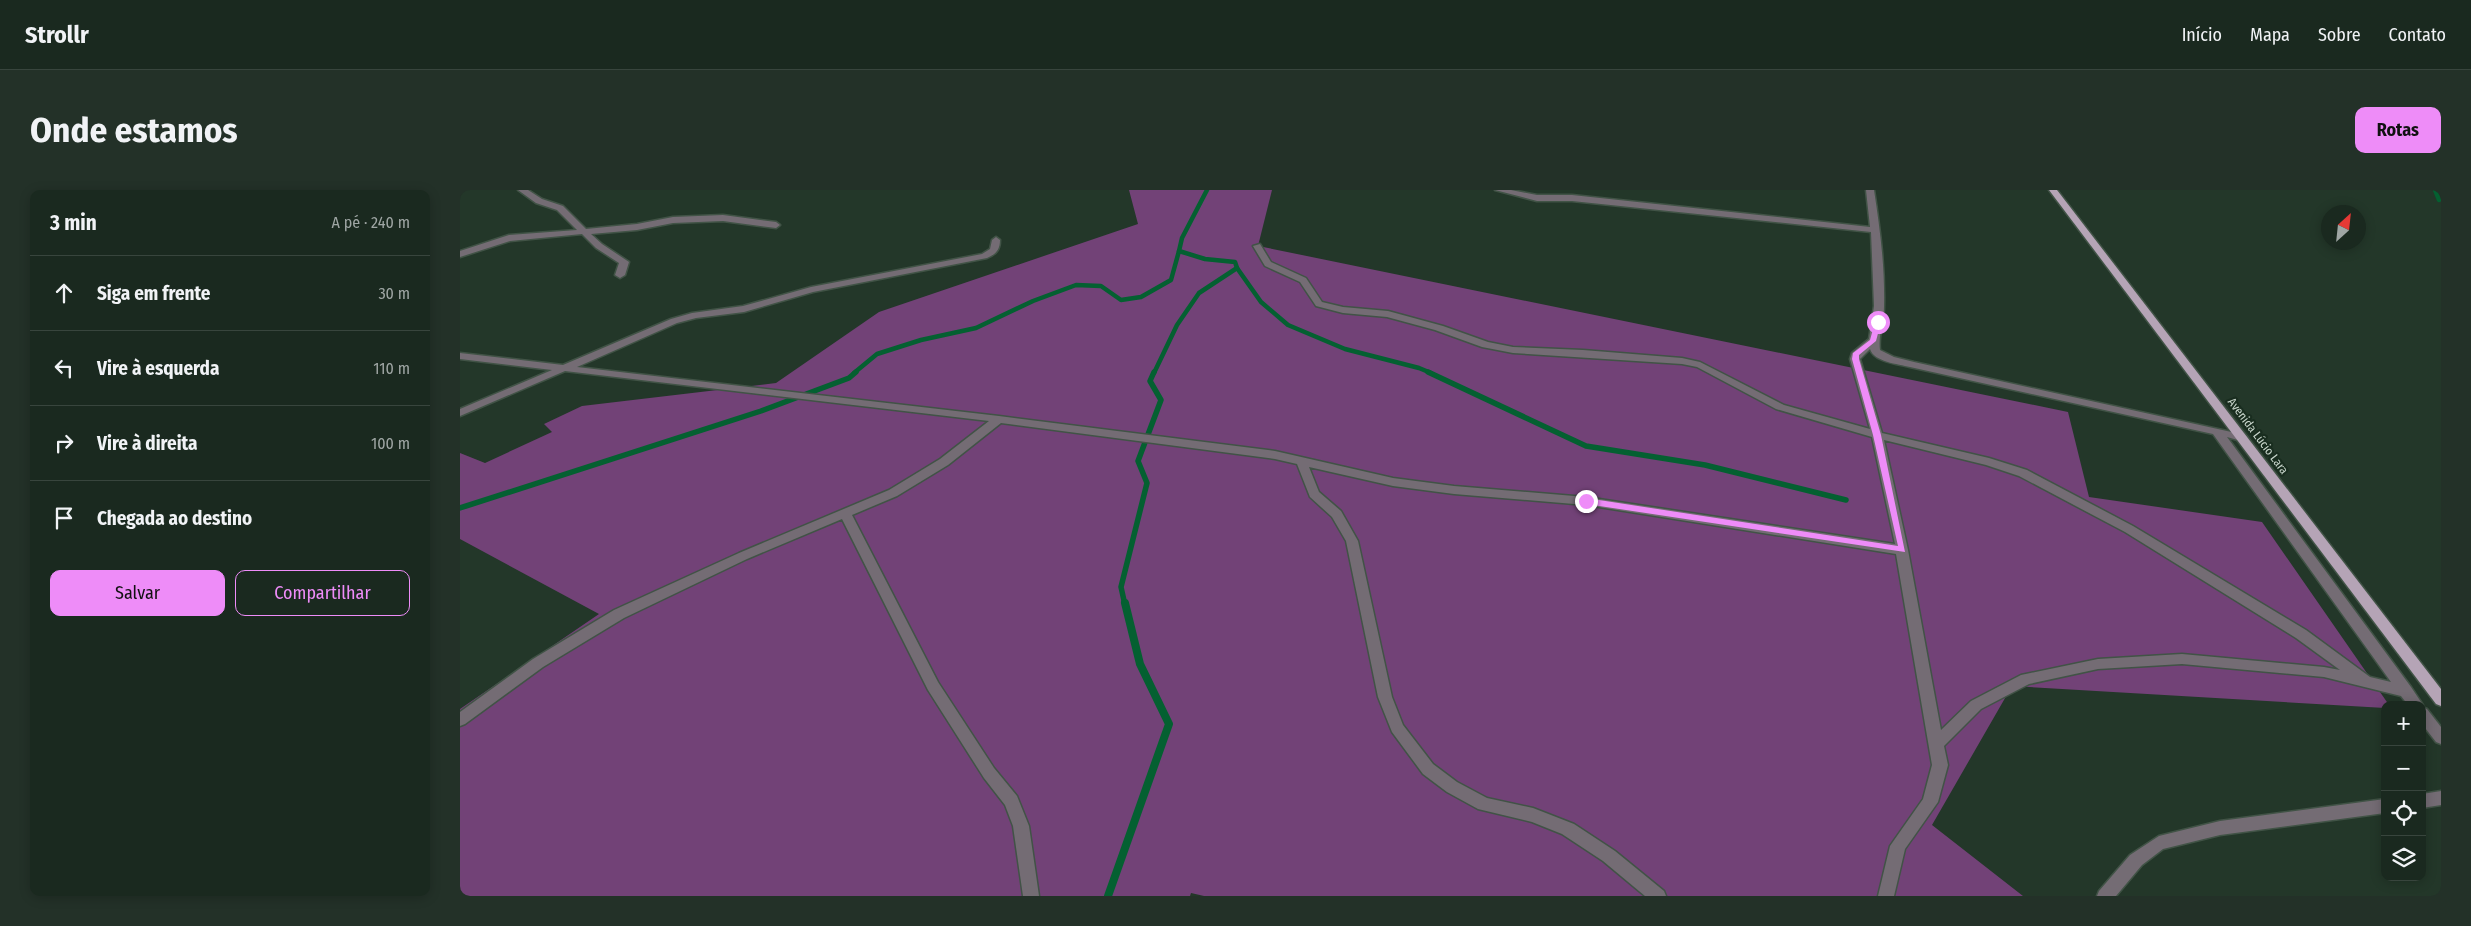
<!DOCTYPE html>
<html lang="pt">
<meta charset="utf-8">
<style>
:root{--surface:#1a291f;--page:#233128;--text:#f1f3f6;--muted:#9fa6a4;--line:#38453d;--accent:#ee8cf8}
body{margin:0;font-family:"Fira Sans Condensed",sans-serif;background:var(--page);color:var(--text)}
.controls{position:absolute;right:15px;bottom:15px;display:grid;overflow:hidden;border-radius:10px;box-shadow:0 2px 12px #0003}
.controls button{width:45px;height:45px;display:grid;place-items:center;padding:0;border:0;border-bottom:1px solid var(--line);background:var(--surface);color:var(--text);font:25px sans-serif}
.compass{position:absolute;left:1861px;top:15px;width:45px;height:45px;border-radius:50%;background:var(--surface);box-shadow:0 2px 12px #0003;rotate:27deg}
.stop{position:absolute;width:15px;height:15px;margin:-11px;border:4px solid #ee8cf8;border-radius:50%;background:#fff}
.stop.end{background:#ee8cf8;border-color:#fff;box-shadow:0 1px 5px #0008}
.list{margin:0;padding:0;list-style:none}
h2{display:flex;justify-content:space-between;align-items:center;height:65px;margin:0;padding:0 20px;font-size:21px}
h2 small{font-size:16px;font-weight:400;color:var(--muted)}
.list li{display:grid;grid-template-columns:32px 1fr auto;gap:15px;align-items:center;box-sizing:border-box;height:75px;padding:0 20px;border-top:1px solid var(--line)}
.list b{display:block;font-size:19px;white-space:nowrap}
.list em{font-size:16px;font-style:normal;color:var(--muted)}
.actions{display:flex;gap:10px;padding:15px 20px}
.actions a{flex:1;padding:11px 0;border:1px solid var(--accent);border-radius:10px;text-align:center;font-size:18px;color:var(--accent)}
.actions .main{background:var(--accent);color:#111}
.icon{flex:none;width:28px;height:28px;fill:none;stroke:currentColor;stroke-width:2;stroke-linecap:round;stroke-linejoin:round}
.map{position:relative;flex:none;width:1981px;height:706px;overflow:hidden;border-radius:10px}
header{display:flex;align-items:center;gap:30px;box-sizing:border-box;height:70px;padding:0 25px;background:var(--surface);border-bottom:1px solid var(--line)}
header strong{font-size:24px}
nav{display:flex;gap:28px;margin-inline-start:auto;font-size:18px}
.intro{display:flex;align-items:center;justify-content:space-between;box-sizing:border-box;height:120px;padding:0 30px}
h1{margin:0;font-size:35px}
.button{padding:12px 22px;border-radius:10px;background:var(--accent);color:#111;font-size:18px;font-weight:700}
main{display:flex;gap:30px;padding:0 30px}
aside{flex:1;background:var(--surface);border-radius:10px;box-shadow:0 2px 12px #0003}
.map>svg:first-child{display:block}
.green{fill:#724277}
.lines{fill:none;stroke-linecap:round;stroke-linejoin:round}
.stream-far2{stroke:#046031;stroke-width:4.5}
.stream-far1{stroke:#046031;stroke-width:5.5}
.stream{stroke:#046031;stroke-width:8}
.minor-casing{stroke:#415346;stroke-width:3}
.major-casing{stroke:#415346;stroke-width:3}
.minor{fill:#746c74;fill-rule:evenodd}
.major{fill:#b5a4b6;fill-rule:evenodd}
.route{fill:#ee8cf8}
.labels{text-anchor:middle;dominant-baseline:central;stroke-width:4.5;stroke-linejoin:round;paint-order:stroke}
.street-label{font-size:12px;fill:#c8d5cb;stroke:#192d1f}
</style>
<header>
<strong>Strollr</strong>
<nav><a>Início</a><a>Mapa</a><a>Sobre</a><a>Contato</a></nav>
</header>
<div class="intro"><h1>Onde estamos</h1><a class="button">Rotas</a></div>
<main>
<aside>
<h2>3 min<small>A pé · 240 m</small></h2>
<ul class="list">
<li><svg class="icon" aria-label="ahead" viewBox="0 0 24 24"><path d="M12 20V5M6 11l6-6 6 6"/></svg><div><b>Siga em frente</b></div><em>30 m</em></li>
<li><svg class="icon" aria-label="left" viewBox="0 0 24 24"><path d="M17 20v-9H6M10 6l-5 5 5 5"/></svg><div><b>Vire à esquerda</b></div><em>110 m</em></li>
<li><svg class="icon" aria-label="right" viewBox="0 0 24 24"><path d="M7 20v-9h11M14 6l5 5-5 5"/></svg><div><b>Vire à direita</b></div><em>100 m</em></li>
<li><svg class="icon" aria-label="arrive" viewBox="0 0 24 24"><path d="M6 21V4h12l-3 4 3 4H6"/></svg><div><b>Chegada ao destino</b></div></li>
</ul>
<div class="actions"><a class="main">Salvar</a><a>Compartilhar</a></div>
</aside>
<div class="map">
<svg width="1981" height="706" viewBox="0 0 1981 706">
<rect width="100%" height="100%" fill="#233729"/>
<path class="green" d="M669 0H812L798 56 1608 222 1629 307 1802 332 1929 515H1925V518L1552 496 1472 635 1563 706H744L731 703 730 706H0V519L139 424 0 349V263L25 273 92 242 84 234 122 216 316 193 419 122 678 34Z"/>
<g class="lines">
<g class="stream-far2">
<path d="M1975 0 1979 10"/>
<path d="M777 78 801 112 828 135 885 159 959 178 971 183"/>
<path d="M394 183 417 164 461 150 516 138 573 111 616 95 641 96 661 110 681 107 711 90 719 61"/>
<path d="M694 183 717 135 739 103 777 78 775 72 745 69 719 61 722 48 747 0"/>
</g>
<g class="stream-far1">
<path d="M968 182 1126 256 1245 275 1386 310"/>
<path d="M0 318 301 221 389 188 396 182"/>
<path d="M665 415 661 397 687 293 678 271 701 210 690 191 694 182"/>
</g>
<path class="stream" d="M648 706 709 534 680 474 665 413"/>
<g class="minor-casing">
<g id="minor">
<path d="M58 0H68L82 9 103 16 126 39 177 34 213 27 263 25 316 32 320 35 316 38 263 31 213 33 177 40 131 44 142 54 169 72 165 85 160 88 155 85 159 73 136 58 122 44 50 51 0 67V61L49 45 117 40 97 20 76 13Z"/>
<path d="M1035 0H1051L1077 5H1112L1410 37 1406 0H1414C1420 39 1425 77 1424 117 1424 131 1418 145 1420 160L1434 167 1454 172 1785 245 1787 247 1781 251 1767 247 1951 497 1963 515 1962 517V515H1948L1941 506 1864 487 1722 474 1638 479 1569 494 1521 519 1484 556 1488 575 1478 612 1445 659 1434 706H1418L1430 656 1463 609 1472 575 1436 364 1126 315 994 304 933 296 849 277 859 302 881 321 898 351 932 507 943 535 973 574 997 592 1027 608 1073 618 1114 634 1155 661 1204 701 1206 706H1185L1143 671 1102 644 1072 632 1018 619 987 602 963 584 932 542 918 507 886 351 872 327 850 307 837 274 815 269 541 233 488 275 437 306 392 325 478 492 534 578 557 606 569 636 579 706H563L553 636 545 615 524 588 468 500 382 329 287 369 164 428 83 477 5 534 0 536V522L73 469 154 420 279 363 429 300 480 269 529 231 105 181 0 226V219L92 180 0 169V163L103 175 211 129 232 123 283 116 351 97 522 64 530 59 532 50 536 47 540 50C540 60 536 64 527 68L353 102 284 122 236 128 217 133 117 177 539 226 815 261 933 288 994 296 1126 307 1435 354 1412 247 1316 219 1237 177 1222 174 1053 163 1022 157 975 140 927 127 883 123 856 116 840 92 805 76 793 56 800 54 811 72 846 88 862 112 883 117 928 121 983 136 1028 152 1053 157 1123 160 1222 168 1240 172 1324 215 1410 239 1390 169 1392 163 1409 149 1414 116 1411 42 1112 11H1077ZM1410 159C1414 172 1438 174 1450 177L1753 244 1931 492 1910 487 1846 440 1673 336 1567 280 1529 268 1422 243 1400 169ZM1424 250 1526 275 1559 286 1665 342 1836 448 1880 480 1864 477 1722 464 1638 469 1561 485 1511 511 1481 540 1448 360Z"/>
<path d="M1962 517 1967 519 1981 537V554L1976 552 1962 534Z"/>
<path d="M1981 601V615L1962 618V604Z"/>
<path d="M1925 609V623L1760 645 1703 659 1682 675 1656 706H1637L1639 701 1670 665 1699 646 1760 631Z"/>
</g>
</g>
<g class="major-casing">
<path id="major" d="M1589 0H1597L1981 499V516L1976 514Z"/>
</g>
<use href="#minor" class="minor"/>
<use href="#major" class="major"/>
</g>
<path class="route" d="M1418 130 1421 132 1416 151 1399 165V169L1421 245 1445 362 1126 314 1122 311 1126 308 1438 356 1413 245 1392 169 1393 163 1410 150 1415 132Z"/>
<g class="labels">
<g class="street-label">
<text transform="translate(1798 246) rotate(53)">Avenida Lúcio Lara</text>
</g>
</g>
</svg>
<div class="controls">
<button>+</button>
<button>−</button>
<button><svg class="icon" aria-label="locate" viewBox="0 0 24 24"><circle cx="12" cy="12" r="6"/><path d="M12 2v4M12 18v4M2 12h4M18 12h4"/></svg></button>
<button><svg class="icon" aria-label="layers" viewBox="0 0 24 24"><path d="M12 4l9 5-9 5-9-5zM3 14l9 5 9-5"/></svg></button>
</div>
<svg class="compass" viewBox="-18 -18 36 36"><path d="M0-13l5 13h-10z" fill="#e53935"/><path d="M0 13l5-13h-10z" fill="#9fa6a4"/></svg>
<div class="stop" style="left:1418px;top:132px"></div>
<div class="stop end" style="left:1126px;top:311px"></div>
</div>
</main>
